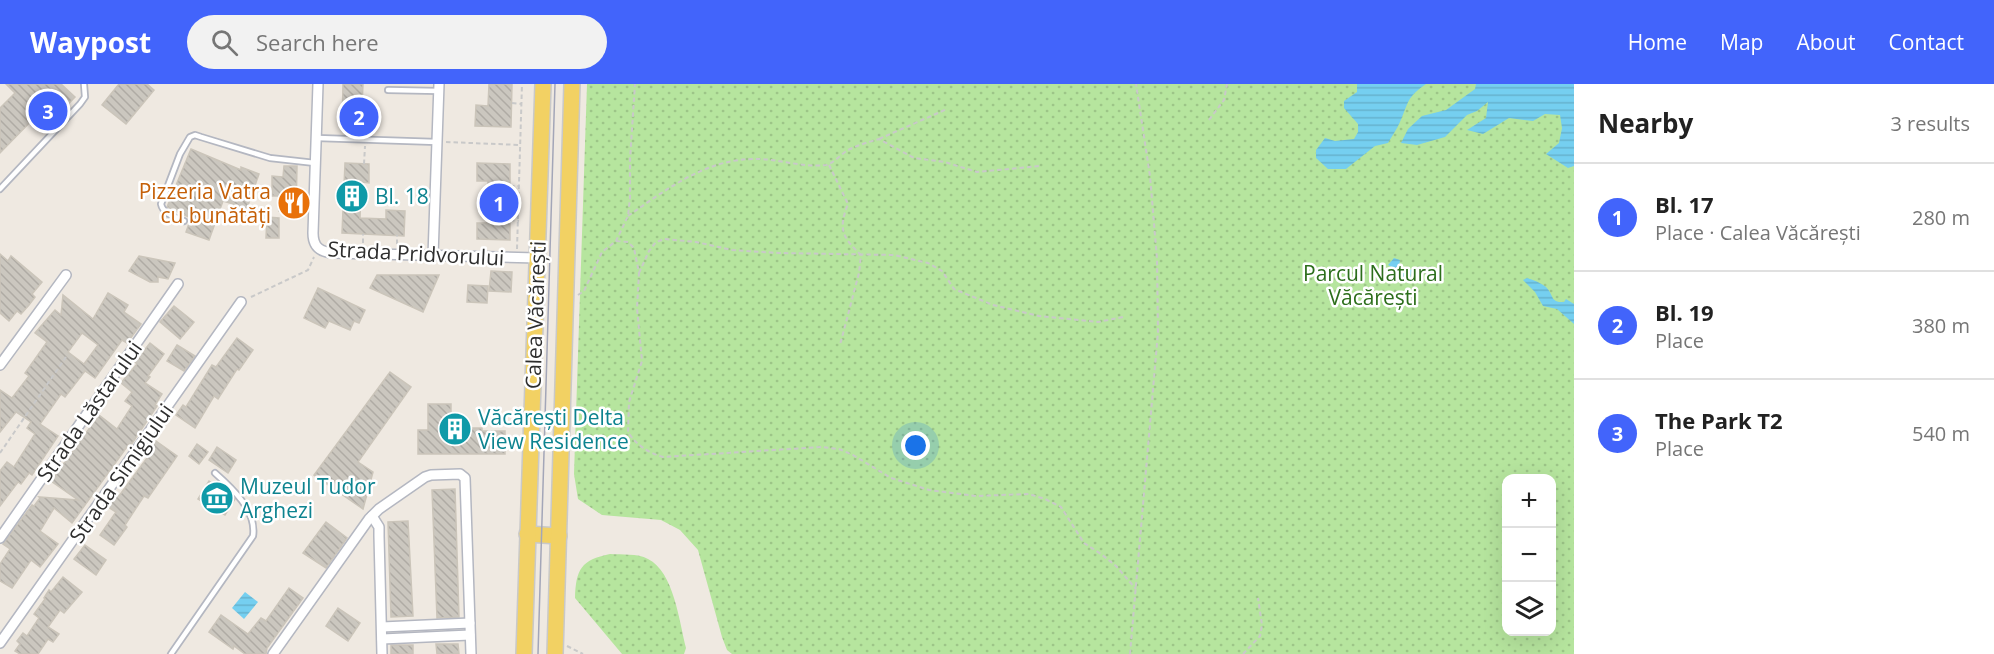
<!DOCTYPE html>
<meta charset="utf-8">
<style>
:root{--surface:#fff;--page:#f2f2f2;--text:#222;--muted:#767676;--line:#e0e0e0;--accent:#4264fb}
body{margin:0;font-family:"Open Sans",sans-serif;background:var(--page);color:var(--text)}
.controls{position:absolute;right:18px;bottom:18px;display:grid;overflow:hidden;border-radius:12px;box-shadow:0 6px 24px #0002}
.controls button{width:54px;height:54px;display:grid;place-items:center;padding:0;border:0;border-bottom:2px solid var(--line);background:var(--surface);color:var(--text);font:30px sans-serif}
.you{position:absolute;left:916px;top:362px;width:21px;height:21px;margin:-15px;border:4px solid #fff;border-radius:50%;background:#1a73e8;box-shadow:0 0 0 9px #1a73e833}
.badge{display:grid;place-items:center;width:39px;height:39px;border-radius:50%;background:var(--accent);color:#fff;font-size:20px;font-weight:700}
.pin{position:absolute;translate:-50% -50%;border:3px solid #fff;box-shadow:0 2px 6px #0006}
.list{margin:0;padding:0;list-style:none}
h2{display:flex;justify-content:space-between;align-items:center;height:78px;margin:0;padding:0 24px;font-size:26px}
h2 small{font-size:20px;font-weight:400;color:var(--muted)}
.list li{display:grid;grid-template-columns:39px 1fr auto;gap:18px;align-items:center;box-sizing:border-box;height:108px;padding:0 24px;border-top:2px solid var(--line)}
.list b{display:block;font-size:22px;white-space:nowrap}
.list p{margin:0;font-size:20px;white-space:nowrap;color:var(--muted)}
.list em{font-size:20px;font-style:normal;color:var(--muted)}
.icon{flex:none;width:33px;height:33px;fill:none;stroke:currentColor;stroke-width:2;stroke-linecap:round;stroke-linejoin:round}
.map{position:relative;flex:none;width:1574px;height:570px;overflow:hidden}
header{display:flex;align-items:center;gap:36px;box-sizing:border-box;height:84px;padding:0 30px;background:var(--accent);color:#fff}
header strong{font-size:28px}
nav{display:flex;gap:33px;margin-inline-start:auto;font-size:21px}
.search{width:420px;height:54px;background:var(--page);display:flex;align-items:center;gap:15px;box-sizing:border-box;padding:0 21px;border-radius:33px;color:var(--muted);font-size:22px}
main{display:flex}
aside{flex:1;background:var(--surface)}
.map>svg:first-child{display:block}
.grass{fill:url(#grass-dots);fill-rule:evenodd}
.water{fill:url(#water-rules)}
.building{fill:url(#building-back-hatch);stroke:#cbc5ba;stroke-width:1.5;fill-rule:evenodd}
.lines{fill:none;stroke-linecap:round;stroke-linejoin:round}
.service-casing{stroke:#b4b7c1;stroke-width:8}
.minor-casing{stroke:#b4b7c1;stroke-width:12}
.primary-casing{stroke:#c9c9c9;stroke-width:18}
.path{stroke:#c9c9c9;stroke-width:2;stroke-dasharray:4.5 3;stroke-linecap:butt}
.service{stroke:#fff;stroke-width:4.5}
.minor{stroke:#fff;stroke-width:9}
.primary{stroke:#f2d163;stroke-width:15}
.tram{stroke:#a3a6b8;stroke-width:1.5}
.labels{text-anchor:middle;dominant-baseline:central;stroke-width:5;stroke-linejoin:round;paint-order:stroke}
.food-label{font-size:21px;fill:#c56008;stroke:#fff;text-anchor:end}
.culture-label{font-size:21px;fill:#0d838f;stroke:#fff;text-anchor:start}
.street-label{font-size:21px;fill:#2e2e2e;stroke:#fff}
.park-label{font-size:21px;fill:#2c6e1b;stroke:#fff}
</style>
<header>
<strong>Waypost</strong>
<div class="search"><svg class="icon" aria-label="search" viewBox="0 0 24 24"><circle cx="10" cy="10" r="6"/><path d="M15 15l6 6"/></svg>Search here</div>
<nav><a>Home</a><a>Map</a><a>About</a><a>Contact</a></nav>
</header>
<main>
<div class="map">
<svg width="1574" height="570" viewBox="0 0 1574 570">
<defs>
<pattern id="grass-dots" width="8" height="8" patternUnits="userSpaceOnUse" patternTransform="scale(1.5)"><rect width="8" height="8" fill="#b6e59e"/><path d="M2 2h.1M6 6h.1" fill="none" stroke="#9dc588" stroke-width="1.8" stroke-linecap="round"/></pattern>
<pattern id="water-rules" width="6" height="5" patternUnits="userSpaceOnUse" patternTransform="scale(1.5)"><rect width="6" height="5" fill="#75cff0"/><path d="M0 2.5h6" fill="none" stroke="#66b2ce"/></pattern>
<pattern id="building-back-hatch" width="6" height="6" patternUnits="userSpaceOnUse" patternTransform="scale(1.5)"><rect width="6" height="6" fill="#cbc7bf"/><path d="M-1 5l2 2M0 0l6 6M5-1l2 2" fill="none" stroke="#afaba4"/></pattern>
</defs>
<rect width="100%" height="100%" fill="#efe9e1"/>
<g class="grass">
<path d="M587 0H1574V570H732L727 566 722 553 698 466 680 446 661 436 602 431 578 415 574 390ZM1506 394H1552V548H1506Z"/>
<path d="M610 470C622 471 637 469 648 475 674 488 679 537 686 564L684 570H622L575 514C576 485 581 476 610 470Z"/>
</g>
<g class="water">
<path d="M1357 0H1426C1406 14 1409 18 1400 38 1397 45 1392 52 1388 59L1375 62 1346 85H1328L1316 74V66L1325 54 1335 57 1354 55 1358 48V40L1344 24V17L1357 8Z"/>
<path d="M1476 0H1574V82L1568 84 1546 70 1559 59 1562 44 1560 31 1545 30 1533 37 1509 34 1483 50 1467 46 1486 34 1488 18 1477 27 1467 31 1445 53 1417 61 1401 59 1408 45 1422 32 1446 26 1475 5Z"/>
<path d="M1394 174 1400 176 1399 183 1412 186 1410 195 1399 194 1393 184 1388 181Z"/>
<path d="M1527 194C1534 196 1541 199 1546 203 1554 211 1550 219 1564 218L1566 215 1574 220V240L1557 225 1543 222 1535 208 1523 196Z"/>
<path d="M245 508 258 518 244 535 232 524Z"/>
</g>
<g class="building">
<path d="M6 0H61L75 13 49 40 38 30 0 69V24L15 9Z"/>
<path d="M119 0H147L154 6 126 40 102 21Z"/>
<path d="M343 0H363L362 22H376L375 44H342Z"/>
<path d="M489 0H512L511 43 475 42 476 21 488 22Z"/>
<path d="M191 65 241 86V83L259 90 247 124 223 117 209 156 186 148 191 134 167 123Z"/>
<path d="M345 79 369 80V99L361 98 360 134 386 135V126L405 127 404 152 342 149Z"/>
<path d="M477 79 510 80V156L477 155V139H487L488 97H477Z"/>
<path d="M284 82H297L296 128 279 127V112H272V92L283 93Z"/>
<path d="M267 133 279 134V154H266Z"/>
<path d="M0 170 8 177 11 172 42 198 32 210 35 213 29 221 21 230 17 227 9 237 0 229Z"/>
<path d="M139 172 175 179 168 195 158 193V198H150L129 187Z"/>
<path d="M491 187 512 188 511 208 489 207Z"/>
<path d="M377 191H439L423 228 370 204Z"/>
<path d="M468 201 488 202 487 219 467 218Z"/>
<path d="M318 204 365 226 359 239 354 237 350 246 329 237 325 244 304 234Z"/>
<path d="M108 209 128 221 124 228 141 240 127 259 122 256 95 294 85 287 65 313 61 310 40 340 58 352 32 391 29 389 21 400 18 398 0 422V387L7 378 14 383 35 350 27 344 31 338 16 328 0 348V306L12 314 29 292 25 289 47 258 35 249 55 226 61 231 63 211 93 235ZM82 249 98 261 84 280 68 268Z"/>
<path d="M174 222 194 238 180 255 160 238Z"/>
<path d="M237 254 253 266 239 286 237 285 218 315 214 312 195 344 176 331 183 321 186 323 212 281 216 283Z"/>
<path d="M150 259 164 270 148 292 150 293 145 299 162 310 155 321 157 322 131 361 129 360 72 439 54 424 40 447 58 460 40 483 31 476 12 504 0 497V480L10 465 3 460 32 421 34 422 40 414 39 413 78 416 51 397 99 331 117 345 132 322 125 317 132 308 121 299 137 280 135 278Z"/>
<path d="M177 261 195 272 184 287 167 277Z"/>
<path d="M390 288 411 303 358 378 373 388 363 425 314 391Z"/>
<path d="M428 320H451V344H482V347H505V370H418V346H428Z"/>
<path d="M156 357 177 372 148 414 144 412 125 441 127 443 114 461 100 451 116 428 108 423 117 410 119 412 147 374 145 372Z"/>
<path d="M197 360 208 368 199 380 189 372Z"/>
<path d="M217 363 236 376 228 389 209 376Z"/>
<path d="M209 397 235 415 225 431 198 415Z"/>
<path d="M455 405 459 533 437 534 432 406Z"/>
<path d="M408 437 413 532 391 533 388 438Z"/>
<path d="M326 438 347 454 326 484 303 469Z"/>
<path d="M85 461 106 476 96 491 74 475Z"/>
<path d="M63 493 82 508 64 529 60 526 48 543 59 550 53 558 48 555 38 570H20L15 567 20 560 17 557 23 549 27 552 39 534 34 530 45 515 44 514 49 506 51 508Z"/>
<path d="M289 504 303 514 267 564 266 570H245L234 562 233 565 209 548 221 531 248 550 261 534 266 537Z"/>
<path d="M338 524 360 539 348 557 326 542Z"/>
<path d="M436 560H458L459 570H437Z"/>
<rect x="391" y="561" width="22" height="9"/>
</g>
<g class="lines">
<g class="service-casing">
<g id="service">
<path d="M388 6 439 7"/>
<path d="M317 54 437 58"/>
<path d="M0 105 80 20 85 13 84 0"/>
<path d="M184 137C175 133 163 130 161 120L180 70 190 53 195 51 201 53 270 74 315 79"/>
<path d="M171 570 253 452C257 427 232 404 215 389"/>
</g>
</g>
<g class="minor-casing">
<g id="minor">
<path d="M318 0 313 149C313 163 320 168 333 169L537 174"/>
<path d="M433 172 439 0"/>
<path d="M0 281 66 191"/>
<path d="M372 432 379 443V452L382 570"/>
<path d="M0 454 178 200"/>
<path d="M382 543 470 539"/>
<path d="M382 555 470 551"/>
<path d="M0 559 241 218"/>
<path d="M273 570 369 435 379 425 425 393 431 391 460 390 465 394 471 570"/>
</g>
</g>
<g class="primary-casing">
<g id="primary">
<path d="M527 450 559 452"/>
<path d="M524 570 543 0"/>
<path d="M555 570 572 0"/>
</g>
</g>
<g class="path">
<path d="M512 19 521 20"/>
<path d="M1209 36 1224 16 1227 0"/>
<path d="M879 55 947 25"/>
<path d="M446 58 521 61"/>
<path d="M364 80 365 62"/>
<path d="M829 81 848 120C838 145 842 153 861 171L859 189 840 261"/>
<path d="M510 102H519"/>
<path d="M628 132C667 105 707 74 757 75 780 75 803 84 826 81 834 79 841 70 848 66 858 61 869 58 879 55L914 74 945 78 977 88 1040 82"/>
<path d="M510 136 519 137"/>
<path d="M616 157 628 158 634 164 639 189 637 224 642 277 629 318 628 348C636 361 649 369 663 373L821 363 839 365 853 371 891 394 929 406 976 412 1029 410 1045 415 1061 423 1084 459 1101 470 1116 482 1136 505"/>
<path d="M363 159V150"/>
<path d="M397 160V151"/>
<path d="M517 165 522 0"/>
<path d="M639 189 649 167 656 158 665 155 696 158 732 166 779 169 894 171 928 179 942 187 954 205 993 221 1039 232 1098 238 1123 233"/>
<path d="M578 211 584 207 602 168 616 157 628 132 630 114V75L635 0"/>
<path d="M251 213 308 186 314 173"/>
<path d="M0 369 66 273"/>
<path d="M567 562 583 570"/>
<path d="M1130 570 1158 248 1157 175 1150 92 1136 0"/>
<path d="M1243 570 1260 552 1262 541 1258 514"/>
</g>
<use href="#service" class="service"/>
<use href="#minor" class="minor"/>
<use href="#primary" class="primary"/>
<path class="tram" d="M538 570 555 0"/>
</g>
<defs>
<g id="building-disc" transform="scale(1.725)"><circle r="9.5" fill="#0f9aa8" stroke="#fff"/><path d="M-4-6H4V6H1V3H-1V6H-4ZM-2.5-4.3h1.7v1.8h-1.7ZM.8-4.3h1.7v1.8H.8ZM-2.5-1h1.7V.8h-1.7ZM.8-1h1.7V.8H.8Z" fill="#fff"/></g>
<g id="restaurant-disc" transform="scale(1.725)"><circle r="9.5" fill="#e8710a" stroke="#fff"/><path d="M-5-6h1v4h1v-4h1v4h1v-4h1v5L-1.5 .5V6h-2V.5L-5-1ZM5-6V6H3V1.5H1.5Q1.5-4 5-6Z" fill="#fff"/></g>
<g id="museum-disc" transform="scale(1.725)"><circle r="9.5" fill="#0f9aa8" stroke="#fff"/><path d="M0-6L6-3V-2H-6V-3ZM-5-1h2V3h-2ZM-1-1h2V3h-2ZM3-1h2V3H3ZM-6 4H6V6H-6Z" fill="#fff"/></g>
</defs>
<g fill-rule="evenodd">
<use href="#building-disc" x="352" y="112"/>
<use href="#restaurant-disc" x="294" y="119"/>
<use href="#building-disc" x="455" y="345"/>
<use href="#museum-disc" x="217" y="414"/>
</g>
<g class="labels">
<g class="food-label">
<text x="271" y="107">Pizzeria Vatra<tspan x="271" dy="24">cu bunătăți</tspan></text>
</g>
<g class="culture-label">
<text x="375" y="112">Bl. 18</text>
<text x="478" y="333">Văcărești Delta<tspan x="478" dy="24">View Residence</tspan></text>
<text x="240" y="402">Muzeul Tudor<tspan x="240" dy="24">Arghezi</tspan></text>
</g>
<g class="street-label">
<text transform="translate(416 169) rotate(3)">Strada Pridvorului</text>
<text transform="translate(535 231) rotate(-88)">Calea Văcărești</text>
<text transform="translate(89 327) rotate(-55)">Strada Lăstarului</text>
<text transform="translate(121 389) rotate(-55)">Strada Simigiului</text>
</g>
<g class="park-label">
<text x="1373" y="189">Parcul Natural<tspan x="1373" dy="24">Văcărești</tspan></text>
</g>
</g>
</svg>
<div class="controls">
<button>+</button>
<button>−</button>
<button><svg class="icon" aria-label="layers" viewBox="0 0 24 24"><path d="M12 4l9 5-9 5-9-5zM3 14l9 5 9-5"/></svg></button>
</div>
<div class="you"></div>
<div class="pin badge" style="left:499px;top:119px">1</div>
<div class="pin badge" style="left:359px;top:33px">2</div>
<div class="pin badge" style="left:48px;top:27px">3</div>
</div>
<aside>
<h2>Nearby<small>3 results</small></h2>
<ul class="list">
<li><span class="badge">1</span><div><b>Bl. 17</b><p>Place · Calea Văcărești</p></div><em>280 m</em></li>
<li><span class="badge">2</span><div><b>Bl. 19</b><p>Place</p></div><em>380 m</em></li>
<li><span class="badge">3</span><div><b>The Park T2</b><p>Place</p></div><em>540 m</em></li>
</ul>
</aside>
</main>
